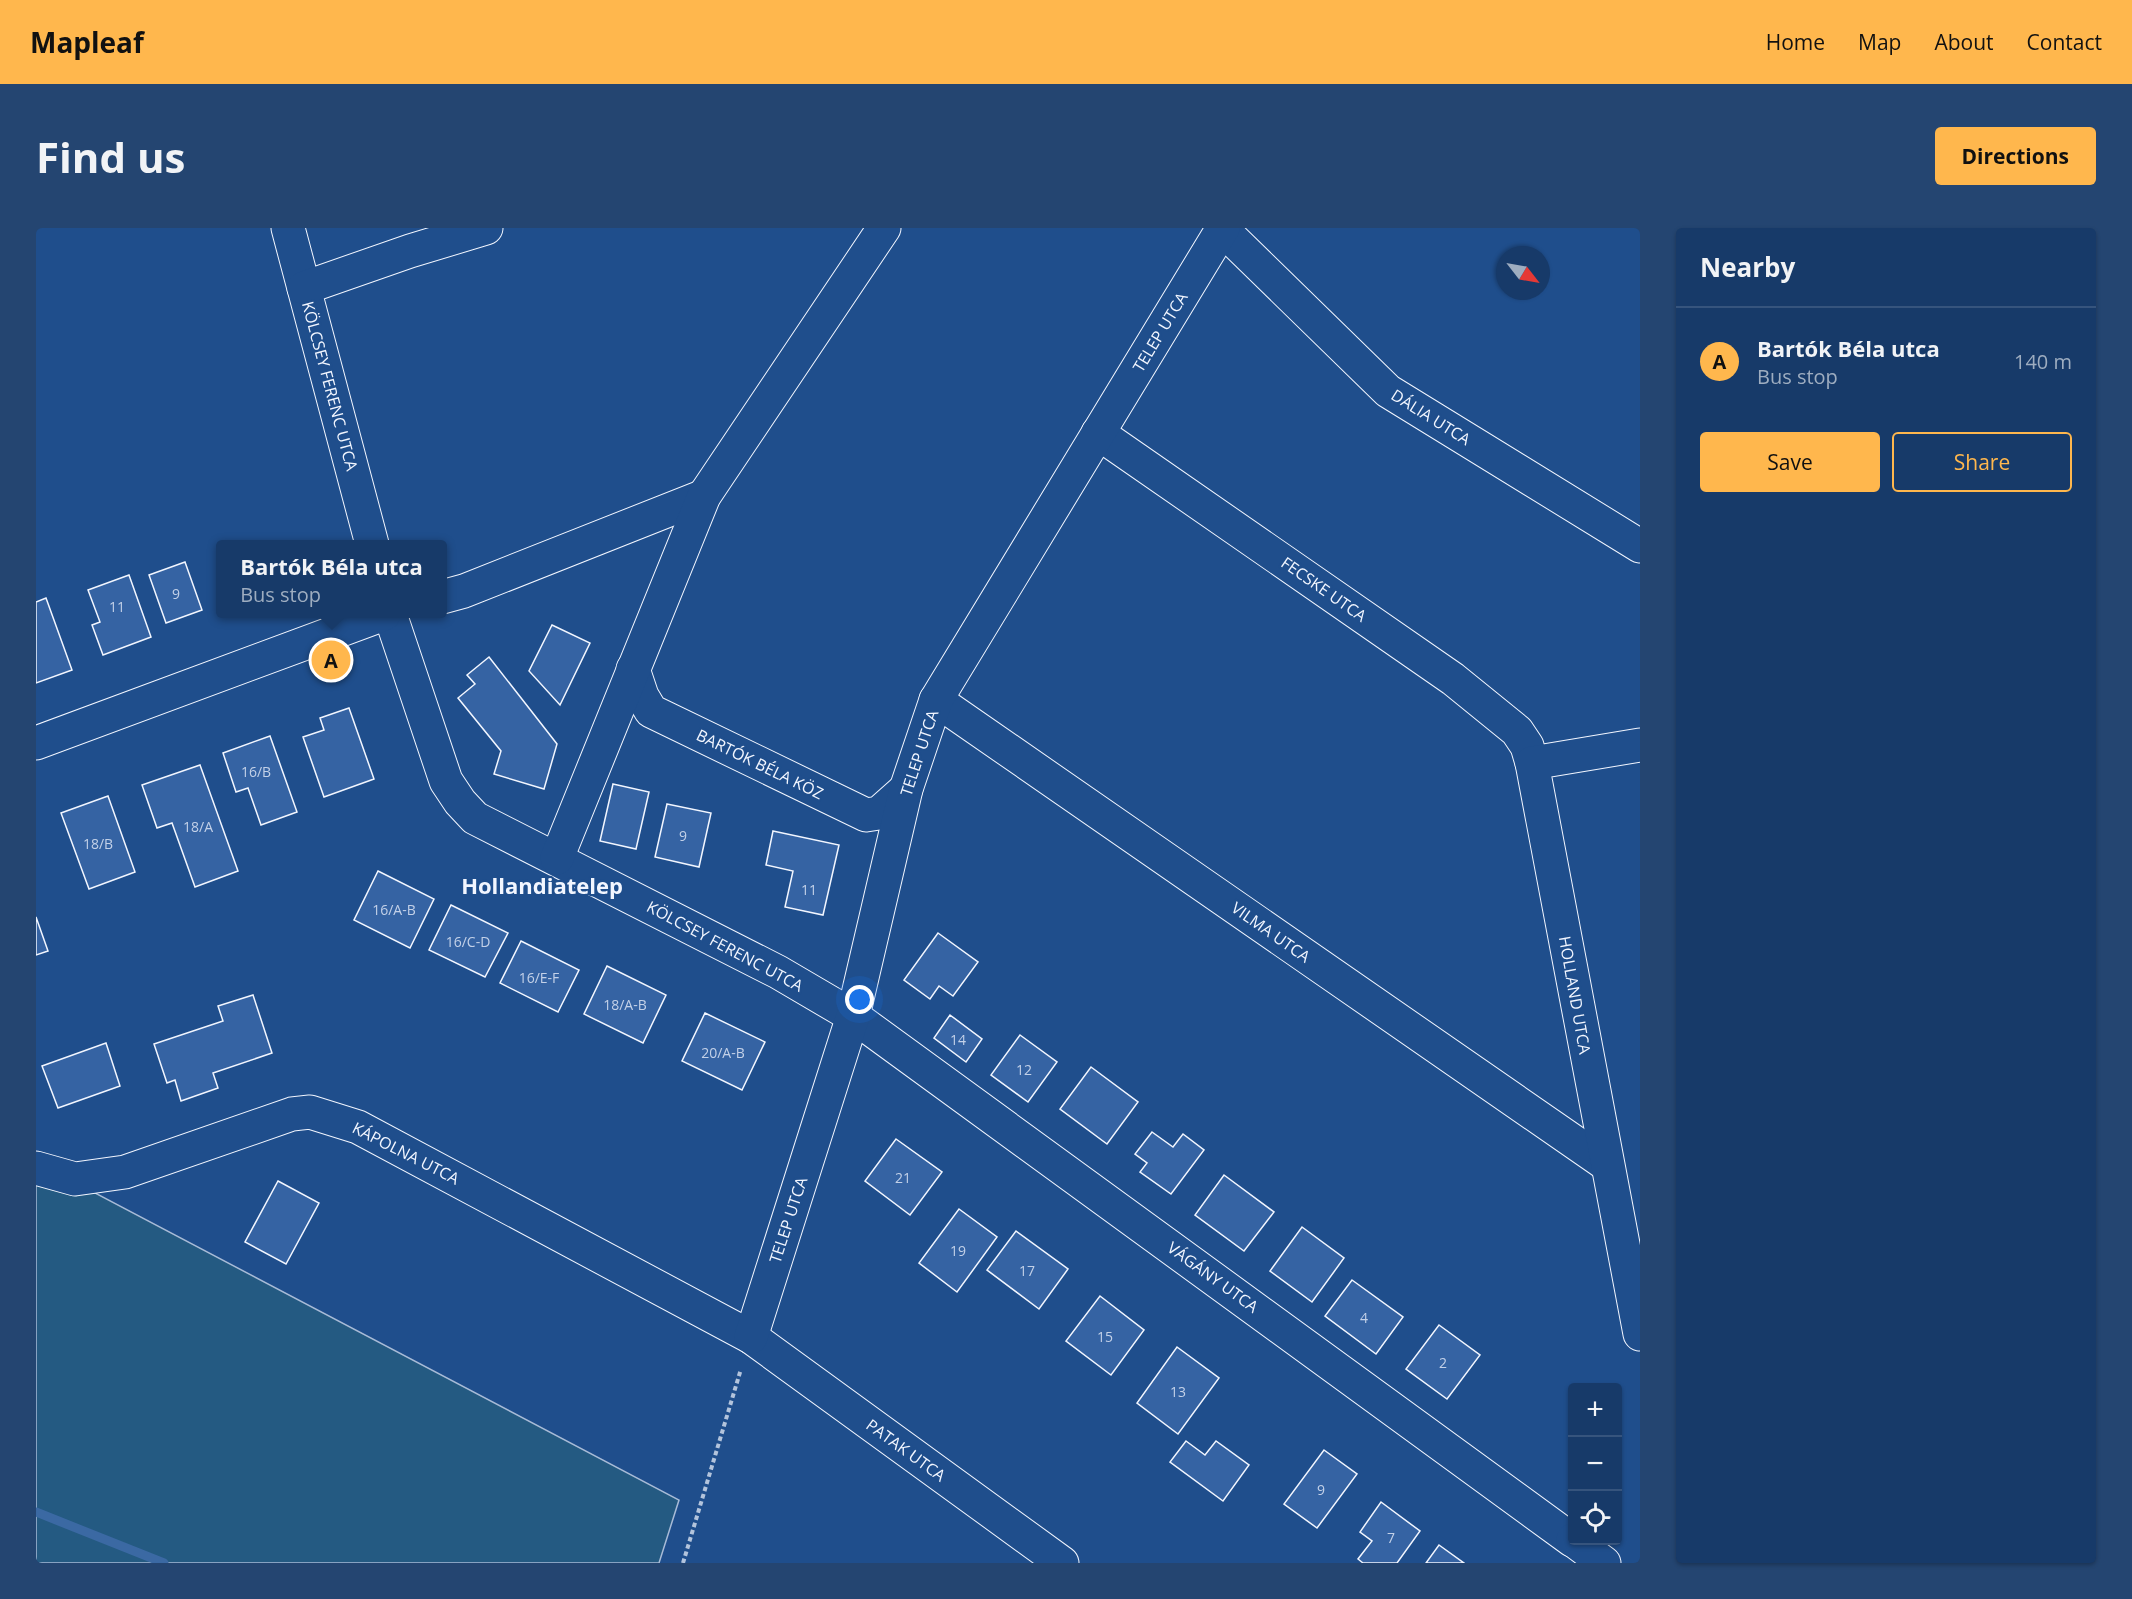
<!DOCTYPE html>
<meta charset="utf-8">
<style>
:root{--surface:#173a69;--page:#244571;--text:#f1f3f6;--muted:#9eadc0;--line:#36547d;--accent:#ffb74d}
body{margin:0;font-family:"Open Sans",sans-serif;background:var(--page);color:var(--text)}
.controls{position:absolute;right:18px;bottom:18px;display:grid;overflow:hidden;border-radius:6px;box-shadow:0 2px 4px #0004}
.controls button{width:54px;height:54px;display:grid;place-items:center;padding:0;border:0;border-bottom:2px solid var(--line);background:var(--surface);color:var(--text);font:30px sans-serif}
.compass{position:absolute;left:1460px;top:18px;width:54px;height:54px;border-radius:50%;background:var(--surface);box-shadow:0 2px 4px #0004;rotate:121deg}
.you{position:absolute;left:824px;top:772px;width:21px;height:21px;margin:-15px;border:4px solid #fff;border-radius:50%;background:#1a73e8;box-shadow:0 0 0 9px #1a73e833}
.badge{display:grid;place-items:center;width:39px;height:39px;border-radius:50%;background:var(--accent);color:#111;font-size:20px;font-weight:700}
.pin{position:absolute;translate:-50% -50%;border:3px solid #fff;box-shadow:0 2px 6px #0006}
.popup{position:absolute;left:180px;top:312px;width:231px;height:78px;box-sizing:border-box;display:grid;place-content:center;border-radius:6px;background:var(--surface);filter:drop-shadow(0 2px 4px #0005);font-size:20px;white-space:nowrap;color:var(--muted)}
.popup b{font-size:22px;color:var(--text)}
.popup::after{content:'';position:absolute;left:50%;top:100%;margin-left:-12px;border:12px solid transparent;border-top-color:var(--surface)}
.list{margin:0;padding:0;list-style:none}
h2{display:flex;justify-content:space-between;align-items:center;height:78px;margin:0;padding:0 24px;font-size:26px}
h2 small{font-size:20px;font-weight:400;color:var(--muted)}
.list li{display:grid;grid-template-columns:39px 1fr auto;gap:18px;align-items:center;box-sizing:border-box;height:108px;padding:0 24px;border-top:2px solid var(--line)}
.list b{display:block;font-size:22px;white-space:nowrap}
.list p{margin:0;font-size:20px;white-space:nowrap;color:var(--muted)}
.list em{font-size:20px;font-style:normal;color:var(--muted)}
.actions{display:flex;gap:12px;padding:18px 24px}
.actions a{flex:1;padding:14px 0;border:2px solid var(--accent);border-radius:6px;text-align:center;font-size:21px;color:var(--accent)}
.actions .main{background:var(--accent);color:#111}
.icon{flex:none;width:33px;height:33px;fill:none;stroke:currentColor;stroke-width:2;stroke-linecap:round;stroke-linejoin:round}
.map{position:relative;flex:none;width:1604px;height:1335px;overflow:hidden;border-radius:6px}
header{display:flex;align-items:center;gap:36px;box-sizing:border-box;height:84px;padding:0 30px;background:var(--accent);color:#111}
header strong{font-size:28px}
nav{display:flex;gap:33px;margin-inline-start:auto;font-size:21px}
.intro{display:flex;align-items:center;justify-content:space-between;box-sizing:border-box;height:144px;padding:0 36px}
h1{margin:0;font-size:42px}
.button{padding:15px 27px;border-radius:6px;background:var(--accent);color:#111;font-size:21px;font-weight:700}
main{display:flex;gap:36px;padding:0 36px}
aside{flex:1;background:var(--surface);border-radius:6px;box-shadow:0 2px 4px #0004}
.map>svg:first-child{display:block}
.green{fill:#245a82;stroke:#a8bbd7;stroke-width:1.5}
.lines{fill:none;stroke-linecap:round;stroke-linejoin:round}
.stream{stroke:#3b69a3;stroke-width:9}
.building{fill:#3563a3;stroke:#f2f6ff;stroke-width:1.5}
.minor-casing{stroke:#f2f6ff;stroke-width:35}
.path{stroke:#b3c4dc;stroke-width:4;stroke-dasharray:4.5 3;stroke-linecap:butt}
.minor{stroke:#1f4e8c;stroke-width:33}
.labels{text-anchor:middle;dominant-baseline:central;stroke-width:4.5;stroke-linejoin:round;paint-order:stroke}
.number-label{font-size:14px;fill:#c3d1e8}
.street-label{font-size:16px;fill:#f2f6ff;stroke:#1f4e8c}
.district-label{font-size:22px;font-weight:bold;fill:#f2f6ff;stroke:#1f4e8c}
</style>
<header>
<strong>Mapleaf</strong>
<nav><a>Home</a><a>Map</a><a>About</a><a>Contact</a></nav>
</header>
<div class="intro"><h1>Find us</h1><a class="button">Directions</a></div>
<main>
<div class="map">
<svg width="1604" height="1335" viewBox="0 0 1604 1335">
<rect width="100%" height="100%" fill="#1f4e8c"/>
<path class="green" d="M0 934 643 1272 623 1335H0Z"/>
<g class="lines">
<path class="stream" d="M0 1284 128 1335"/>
</g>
<g class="building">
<path d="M149 334 166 382 130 395 113 347Z"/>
<path d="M93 347 115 409 67 427 56 397 64 394 52 362Z"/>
<path d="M10 370 36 442 0 455V374Z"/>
<path d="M516 397 554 415 524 477 493 443Z"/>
<path d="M453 429 521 516 508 561 458 546 465 523 422 470 439 456 431 447Z"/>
<path d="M313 480 338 551 288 569 267 509 288 502 284 490Z"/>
<path d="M234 508 261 584 225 597 212 560 200 564 187 525Z"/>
<path d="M164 537 202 643 159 659 136 595 121 600 106 557Z"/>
<path d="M577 556 613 564 600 621 564 613Z"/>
<path d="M72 568 99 644 53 661 25 585Z"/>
<path d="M631 576 675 585 663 639 619 629Z"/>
<path d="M737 603 803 617 787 687 749 679 757 643 730 637Z"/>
<path d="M342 643 398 671 374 720 318 692Z"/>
<path d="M415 677 472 705 449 749 393 722Z"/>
<path d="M0 689 12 723 0 727Z"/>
<path d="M902 705 942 734 917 768 903 758 894 771 868 752Z"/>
<path d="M485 713 543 742 522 784 464 755Z"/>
<path d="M571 738 630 767 607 815 548 786Z"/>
<path d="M217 767 236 825 177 845 182 860 145 873 139 852 131 855 118 816 187 793 182 778Z"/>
<path d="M669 785 729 814 706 862 646 833Z"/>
<path d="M914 787 946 811 930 834 898 810Z"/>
<path d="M984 807 1021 834 992 874 955 847Z"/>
<path d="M70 815 84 858 22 880 6 838Z"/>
<path d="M1055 839 1102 874 1071 916 1024 881Z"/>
<path d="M1116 904 1137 919 1147 906 1168 922 1135 966 1104 944 1111 935 1099 926Z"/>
<path d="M860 911 906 944 874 987 829 953Z"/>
<path d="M1188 947 1238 984 1208 1023 1159 987Z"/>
<path d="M242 953 283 975 250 1036 209 1014Z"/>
<path d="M923 981 961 1009 921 1064 883 1035Z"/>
<path d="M1266 999 1308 1030 1276 1074 1234 1043Z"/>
<path d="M980 1003 1032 1041 1003 1081 951 1042Z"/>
<path d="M1316 1052 1367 1089 1340 1126 1289 1088Z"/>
<path d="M1064 1068 1108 1102 1075 1147 1030 1113Z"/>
<path d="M1403 1097 1444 1127 1411 1171 1370 1141Z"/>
<path d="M1141 1119 1183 1150 1142 1206 1101 1175Z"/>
<path d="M1150 1213 1169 1227 1180 1213 1213 1237 1187 1273 1134 1234Z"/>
<path d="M1288 1222 1321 1246 1281 1300 1248 1276Z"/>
<path d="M1345 1274 1384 1303 1361 1335H1327L1322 1331 1336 1313 1324 1304Z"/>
<path d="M1403 1317 1428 1335H1390Z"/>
</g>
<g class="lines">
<g class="minor-casing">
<g id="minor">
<path d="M252 0 336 316"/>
<path d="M1186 1 1352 163 1604 318"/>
<path d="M268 60 374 23 450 0"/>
<path d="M1062 205 1417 451 1481 503 1491 518 1496 535"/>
<path d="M406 369 428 363 668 268"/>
<path d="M354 386 410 553 424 574 439 590 742 744 817 788 1536 1312"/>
<path d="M597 441 606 468 615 483 830 587 843 585 870 561"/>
<path d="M900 472 1570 936"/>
<path d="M0 515 348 386"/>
<path d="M1604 517 1496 535 1604 1106"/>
<path d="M521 630 668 268 848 0"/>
<path d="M0 940 39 951 89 944 256 886 274 884 322 899 715 1109 1026 1335"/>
<path d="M715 1109 817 788 870 561 900 472 1187 0"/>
<path d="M1537 1312 1568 1335"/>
</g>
</g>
<path class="path" d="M647 1335 705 1141"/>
<use href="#minor" class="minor"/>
</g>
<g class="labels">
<g class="number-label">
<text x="140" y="365">9</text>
<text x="81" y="378">11</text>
<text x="220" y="543">16/B</text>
<text x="162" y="598">18/A</text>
<text x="647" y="607">9</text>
<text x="62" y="615">18/B</text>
<text x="773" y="661">11</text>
<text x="358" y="681">16/A-B</text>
<text x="432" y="713">16/C-D</text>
<text x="503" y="749">16/E-F</text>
<text x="589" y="776">18/A-B</text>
<text x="922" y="811">14</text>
<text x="687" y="824">20/A-B</text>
<text x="988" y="841">12</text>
<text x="867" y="949">21</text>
<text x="922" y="1022">19</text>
<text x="991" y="1042">17</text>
<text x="1328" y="1089">4</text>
<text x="1069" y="1108">15</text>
<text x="1407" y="1134">2</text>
<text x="1142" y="1163">13</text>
<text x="1285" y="1261">9</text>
<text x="1355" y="1309">7</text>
</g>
<g class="street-label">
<text transform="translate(1124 104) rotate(-59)">TELEP UTCA</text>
<text transform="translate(294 158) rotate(75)">KÖLCSEY FERENC UTCA</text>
<text transform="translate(1395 189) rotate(32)">DÁLIA UTCA</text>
<text transform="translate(1288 361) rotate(35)">FECSKE UTCA</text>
<text transform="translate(883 525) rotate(-72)">TELEP UTCA</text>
<text transform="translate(724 536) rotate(26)">BARTÓK BÉLA KÖZ</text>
<text transform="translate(1235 704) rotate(35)">VILMA UTCA</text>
<text transform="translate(689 718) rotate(28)">KÖLCSEY FERENC UTCA</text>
<text transform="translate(1539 767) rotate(80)">HOLLAND UTCA</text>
<text transform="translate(370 925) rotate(27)">KÁPOLNA UTCA</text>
<text transform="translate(752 992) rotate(-72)">TELEP UTCA</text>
<text transform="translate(1177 1049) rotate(36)">VÁGÁNY UTCA</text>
<text transform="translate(870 1222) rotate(36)">PATAK UTCA</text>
</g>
<g class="district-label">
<text x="506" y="657">Hollandiatelep</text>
</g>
</g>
</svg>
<div class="controls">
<button>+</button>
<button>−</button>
<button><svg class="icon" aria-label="locate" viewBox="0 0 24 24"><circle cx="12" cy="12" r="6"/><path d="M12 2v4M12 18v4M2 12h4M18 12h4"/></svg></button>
</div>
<svg class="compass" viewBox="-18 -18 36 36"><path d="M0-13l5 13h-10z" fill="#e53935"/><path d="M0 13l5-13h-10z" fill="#9eadc0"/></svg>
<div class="you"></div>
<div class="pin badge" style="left:295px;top:432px">A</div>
<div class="popup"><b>Bartók Béla utca</b>Bus stop</div>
</div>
<aside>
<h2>Nearby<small></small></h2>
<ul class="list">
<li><span class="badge">A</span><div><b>Bartók Béla utca</b><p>Bus stop</p></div><em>140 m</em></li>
</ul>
<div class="actions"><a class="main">Save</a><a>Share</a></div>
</aside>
</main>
